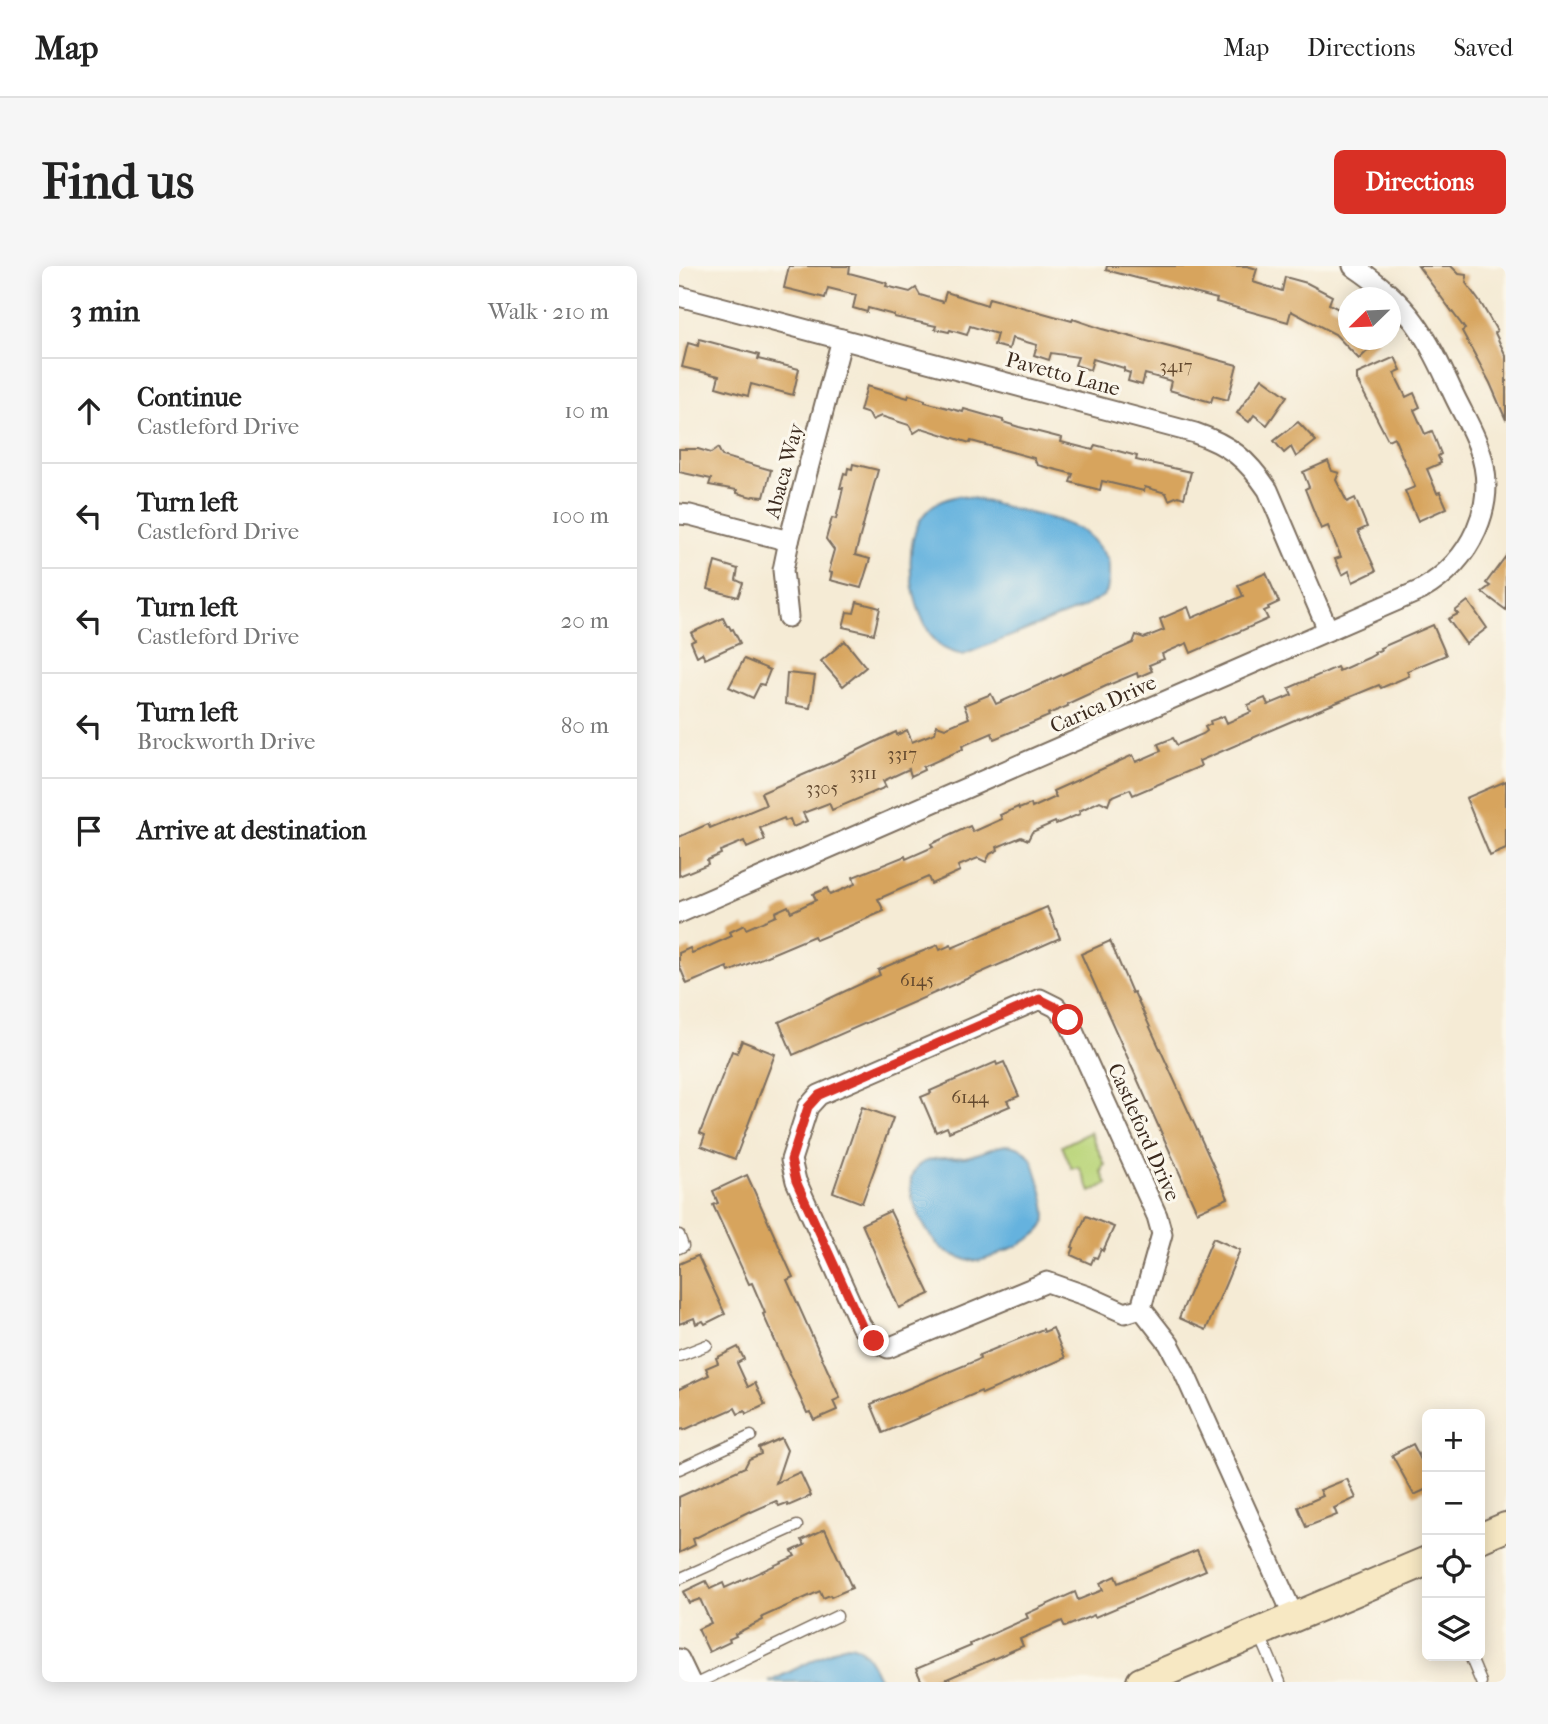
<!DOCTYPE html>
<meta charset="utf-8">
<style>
:root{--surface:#fff;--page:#f6f6f6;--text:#222;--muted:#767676;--line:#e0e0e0;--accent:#d93025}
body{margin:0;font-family:"IM FELL French Canon",serif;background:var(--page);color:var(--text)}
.controls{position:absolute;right:21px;bottom:21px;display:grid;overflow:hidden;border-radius:10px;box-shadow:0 4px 18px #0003}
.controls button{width:63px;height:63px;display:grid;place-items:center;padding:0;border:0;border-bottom:2px solid var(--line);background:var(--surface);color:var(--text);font:35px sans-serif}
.compass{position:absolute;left:659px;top:21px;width:63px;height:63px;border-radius:50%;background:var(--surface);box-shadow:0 4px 18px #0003;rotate:247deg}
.stop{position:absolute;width:21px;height:21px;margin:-16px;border:5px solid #d93025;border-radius:50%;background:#fff}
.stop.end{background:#d93025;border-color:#fff;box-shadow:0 2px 7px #0008}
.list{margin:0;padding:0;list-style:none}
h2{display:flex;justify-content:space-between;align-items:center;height:91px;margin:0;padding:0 28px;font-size:30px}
h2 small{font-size:23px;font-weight:400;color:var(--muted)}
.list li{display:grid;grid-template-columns:46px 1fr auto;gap:21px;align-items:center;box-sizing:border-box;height:105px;padding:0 28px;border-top:2px solid var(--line)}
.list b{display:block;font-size:26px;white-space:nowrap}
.list p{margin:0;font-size:23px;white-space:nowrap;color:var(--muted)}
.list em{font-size:23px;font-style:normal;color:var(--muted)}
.icon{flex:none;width:38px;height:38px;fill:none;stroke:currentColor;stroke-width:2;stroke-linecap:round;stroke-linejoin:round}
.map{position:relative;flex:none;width:827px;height:1416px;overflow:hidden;border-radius:10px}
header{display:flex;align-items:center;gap:42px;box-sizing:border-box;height:98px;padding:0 35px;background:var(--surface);border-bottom:2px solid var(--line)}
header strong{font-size:33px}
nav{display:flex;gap:38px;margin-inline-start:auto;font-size:24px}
.intro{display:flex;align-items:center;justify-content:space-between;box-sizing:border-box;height:168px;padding:0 42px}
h1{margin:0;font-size:49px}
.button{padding:18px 32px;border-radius:10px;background:var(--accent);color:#fff;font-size:24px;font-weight:700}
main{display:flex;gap:42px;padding:0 42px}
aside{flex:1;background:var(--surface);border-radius:10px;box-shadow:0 4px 18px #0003}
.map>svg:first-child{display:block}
.green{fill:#bbd67b;stroke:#7b804c;stroke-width:2}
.water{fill:#65b2de;stroke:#506e7e;stroke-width:2}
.building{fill:#d7a45d}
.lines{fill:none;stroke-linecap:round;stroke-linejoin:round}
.lane-casing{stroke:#7c6e5e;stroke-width:13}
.street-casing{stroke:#7c6e5e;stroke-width:23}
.secondary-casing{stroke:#7c6e5e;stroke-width:32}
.lane{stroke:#fff;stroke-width:10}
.street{stroke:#fff;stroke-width:19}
.secondary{stroke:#f7e8c3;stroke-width:28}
.route{stroke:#d93025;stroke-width:9}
.labels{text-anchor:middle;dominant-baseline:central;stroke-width:6;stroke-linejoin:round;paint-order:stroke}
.number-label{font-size:18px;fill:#62482e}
.street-label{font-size:21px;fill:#3b2a1e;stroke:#fbf7ec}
</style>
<header>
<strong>Map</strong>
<nav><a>Map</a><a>Directions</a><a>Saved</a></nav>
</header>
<div class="intro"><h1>Find us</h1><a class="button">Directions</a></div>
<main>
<aside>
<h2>3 min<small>Walk · 210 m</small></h2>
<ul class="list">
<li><svg class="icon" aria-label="ahead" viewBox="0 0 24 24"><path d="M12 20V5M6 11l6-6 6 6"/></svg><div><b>Continue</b><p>Castleford Drive</p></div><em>10 m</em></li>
<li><svg class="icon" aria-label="left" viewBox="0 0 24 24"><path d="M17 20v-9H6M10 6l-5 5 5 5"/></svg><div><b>Turn left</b><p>Castleford Drive</p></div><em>100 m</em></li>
<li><svg class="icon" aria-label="left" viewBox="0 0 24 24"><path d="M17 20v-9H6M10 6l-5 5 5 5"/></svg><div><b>Turn left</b><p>Castleford Drive</p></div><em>20 m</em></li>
<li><svg class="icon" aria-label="left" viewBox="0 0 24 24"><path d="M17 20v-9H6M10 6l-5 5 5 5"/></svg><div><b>Turn left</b><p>Brockworth Drive</p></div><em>80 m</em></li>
<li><svg class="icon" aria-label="arrive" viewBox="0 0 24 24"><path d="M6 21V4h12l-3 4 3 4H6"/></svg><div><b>Arrive at destination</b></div></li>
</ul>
</aside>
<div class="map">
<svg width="827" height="1416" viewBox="0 0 827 1416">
<rect width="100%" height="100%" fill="#fbf7ec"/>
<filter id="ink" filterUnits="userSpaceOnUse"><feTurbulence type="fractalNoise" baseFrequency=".0143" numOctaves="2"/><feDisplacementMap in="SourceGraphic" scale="14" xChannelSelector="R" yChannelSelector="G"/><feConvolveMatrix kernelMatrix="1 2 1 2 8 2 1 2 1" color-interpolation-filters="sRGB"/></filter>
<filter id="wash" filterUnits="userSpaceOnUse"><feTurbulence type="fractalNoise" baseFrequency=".00686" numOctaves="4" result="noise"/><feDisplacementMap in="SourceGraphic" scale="28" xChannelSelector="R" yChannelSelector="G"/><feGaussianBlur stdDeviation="1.57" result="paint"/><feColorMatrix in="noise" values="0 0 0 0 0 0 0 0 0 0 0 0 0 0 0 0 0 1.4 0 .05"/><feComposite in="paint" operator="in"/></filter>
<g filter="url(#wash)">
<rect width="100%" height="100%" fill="#f5ebd5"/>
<path class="green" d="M411 866 426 899 423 901 424 904 422 905 428 918 412 926 400 901 393 903 383 880Z"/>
<g class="water">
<path d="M279 230 293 232 378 254 403 264 414 274 429 293 430 302V313L428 325 424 330 403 342 284 389C276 387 265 384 259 378 232 349 218 273 250 243 258 235 269 232 279 230Z"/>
<path d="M327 879C340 880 348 884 354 896 358 910 372 946 365 959 360 969 341 979 331 983 319 987 309 995 296 995 285 994 269 988 261 981 245 966 219 918 239 900 252 889 270 893 286 891 300 889 313 881 327 879Z"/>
<path d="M169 1379C188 1380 194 1401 202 1416H90L161 1381Z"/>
</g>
<g id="blocks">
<g class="building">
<path d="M110 0H171L170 7 208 17 207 20 231 26 237 22 241 29 264 36 267 26 308 39 310 32 393 55 394 53 423 63 558 99 549 134 534 130 532 136 490 124 492 115 466 108 463 119 449 115 451 107 445 105V102L414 93 411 104 396 99 399 91 372 87 370 94 355 89 358 79 333 72 330 83 315 79 318 68 291 60 288 69 271 64 270 66 256 63 257 60 215 51V49L189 42 188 46 174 42 177 29 149 22 146 32 105 22Z"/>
<path d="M428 0H568L578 3 574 16 603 25 606 11 628 17 653 30 650 38 669 48V74H700L680 93 656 68 612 45 609 56 537 36 538 33 427 4Z"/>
<path d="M739 0H772L780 8 788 9 787 17 803 39 818 65 816 67 827 90V154L811 117 783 65 786 63Z"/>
<path d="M20 73 80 89 79 93 120 103 114 129 72 118 69 130 37 121 40 110 3 101 9 77 19 80Z"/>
<path d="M716 91 722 104 715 107 727 131 735 127 741 141 735 144 746 168 753 165 762 188 759 190 762 197 748 203 758 227 761 226 768 242 739 255 726 225 736 221 715 171 709 174 678 114V108Z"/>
<path d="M583 112 608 130 588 159 575 149 570 156 558 147Z"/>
<path d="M188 120 229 132 230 129 246 134V136L284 146 285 143 324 154V156L340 161 383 172 382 176 414 184 416 179 458 190 457 194 512 206 505 232 499 230 490 234 487 227 466 221 465 225 423 215 421 224 391 216 394 208 358 199 355 192 292 175 291 177 243 162 235 167 230 159 202 150 193 154 190 148 181 145Z"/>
<path d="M619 156 637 175 617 191 612 181 605 187 595 175Z"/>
<path d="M39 182 43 190 92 204 85 231 74 230 73 231 58 227V224L30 219 32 213 0 206V183H19L32 187Z"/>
<path d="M649 195 653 205 660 207 657 214 668 236 676 232 688 261 679 265 697 305 674 316 670 305 663 309 656 293 662 291 649 260 642 263 626 223 630 221 624 206Z"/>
<path d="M174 198 199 204 176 289 191 293 182 322 151 314 153 307 150 306 152 299 151 298 155 284 147 273 153 252 157 253 164 222H161L165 207 168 208 169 202 173 203Z"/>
<path d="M827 290V344L803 326 811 320 807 317Z"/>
<path d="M36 296 59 303 57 314 64 317 59 331 29 323Z"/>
<path d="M587 307 600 336 589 341 590 343 585 345 589 353 512 387 508 377 483 388 485 393 470 399 473 405 459 411 458 407 427 420 388 438 389 440 369 448 370 450 315 473 313 467 283 480 284 483 244 501 245 504 232 510 230 503 204 515 207 521 153 544 150 537 124 547 128 555 114 561 111 553 106 555 105 552 81 562 86 574 68 582 65 575 41 585 42 588 28 594 29 598 0 610V571L29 558 31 562 87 539 82 527 161 493 217 466 218 469 228 464 233 476 256 467 258 459 266 462 290 452 285 439 312 428 317 438 367 416 454 377 457 369 465 372 485 364 481 353 509 341 513 352 564 330 559 319Z"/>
<path d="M789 335 808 362 787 378 769 353 779 348 776 345Z"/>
<path d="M178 336 201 342 195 368 164 361 168 346 175 347Z"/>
<path d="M44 352 48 360H50L52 364 54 363 61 377 26 393 23 387 18 390 12 376 16 374 12 367Z"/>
<path d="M754 359 767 389 728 405 730 410 702 422 700 419 613 455 520 495 522 500 454 529 451 523 432 531 429 539 421 535 400 545 401 548 377 558 376 556 353 566 349 574 342 571 318 581 319 584 311 588 307 596 299 592 279 600 281 605 252 618 249 611 199 633 205 645 166 662 137 674 135 670 50 706 48 701 8 718 0 699V687L11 682 13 687 26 682 53 670 51 666 65 659 67 663 97 650 96 646 109 640 112 646 137 634 134 628 148 622 151 629 176 618 174 611 226 590 227 593 254 581 252 578 291 560 294 566 323 553 321 549 339 541 340 543 352 538 353 542 377 531 374 525 454 489 457 496 482 485 479 478 494 472 498 479 524 468 528 465 526 461 532 458 531 455 545 450 548 457 572 446 569 439 586 432 589 439 613 429 610 422 658 401 660 405 689 392 696 388 695 386 702 384 701 382Z"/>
<path d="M166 375 187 401 164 420 142 395Z"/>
<path d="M65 393 91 404 85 419 81 418 74 432 50 421Z"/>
<path d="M108 407 136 410 131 442 106 438Z"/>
<path d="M827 515V583L811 590 787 532Z"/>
<path d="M368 641 381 672 114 789 100 756 201 709 199 704 220 695 259 679 261 684 272 679 273 682Z"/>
<path d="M431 675 453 727 455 726 549 932 518 946 402 688Z"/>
<path d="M63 775 96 788 56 893 22 880 26 869 21 867 53 785 58 787Z"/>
<path d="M317 796 318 799 325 796 340 830 328 835 331 840 319 845 270 866 268 861 257 866 242 831 252 827 251 825Z"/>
<path d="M183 841 214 852 183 937 154 926Z"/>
<path d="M68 909 114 1011 108 1014 161 1132 154 1135 158 1144 135 1154 131 1146 128 1147 84 1048 86 1047 73 1017 70 1018 34 939 39 937 34 925Z"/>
<path d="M211 945 251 1028 220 1042 183 958Z"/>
<path d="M407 950 435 961 424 985 422 983 418 992 415 991 412 998 392 989 395 982 393 981Z"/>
<path d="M534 972 561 984 527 1064 500 1052Z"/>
<path d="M18 990H19L46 1048 26 1058 24 1055 17 1058 15 1052 0 1058V998Z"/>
<path d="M374 1062 386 1092 303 1128 302 1125 204 1167 192 1138 301 1093 300 1089 313 1084 364 1063 365 1066Z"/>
<path d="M59 1081 65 1093 58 1097 69 1121 76 1117 86 1139 67 1148 66 1145 59 1148 56 1142 29 1154V1153L5 1164 4 1163 0 1164V1123L30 1109 27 1102 39 1097 37 1092Z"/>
<path d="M102 1172 108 1184 97 1217 121 1206 132 1230 109 1240 108 1237 100 1240 97 1235 72 1246 71 1245 14 1273 16 1279 0 1287V1231L66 1201 70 1193 82 1188 80 1182Z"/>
<path d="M734 1178 748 1206V1223L735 1229 713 1189Z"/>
<path d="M668 1213 677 1232 655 1242 658 1249 627 1261 619 1241 644 1230 641 1224Z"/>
<path d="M146 1263 173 1322 152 1331 151 1329 144 1332 141 1325 83 1351 84 1354 56 1368 57 1370 50 1373 51 1376 30 1386 19 1363 32 1357 21 1333 10 1337 4 1326 27 1315 31 1323 44 1317 46 1322 116 1290 113 1285 126 1279 123 1274Z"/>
<path d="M518 1284 527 1304 416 1351 415 1349 386 1361 383 1355 341 1373 344 1380 261 1416H243L237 1403 292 1380 291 1378 349 1352 347 1348 396 1326 399 1334 424 1324 421 1317 436 1310 439 1317Z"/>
</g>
</g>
</g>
<g filter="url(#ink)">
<use href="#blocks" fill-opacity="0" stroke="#7c6e5e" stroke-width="2"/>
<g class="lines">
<g class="lane-casing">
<g id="lane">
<path d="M0 969 4 980 0 982"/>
<path d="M0 1090 28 1079"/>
<path d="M0 1203 72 1170"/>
<path d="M0 1313 118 1260"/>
<path d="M580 1367 601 1416"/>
<path d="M791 1390 802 1416"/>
<path d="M21 1416 158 1350"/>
</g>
</g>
<g class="street-casing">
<g id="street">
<path d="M0 30 516 167C551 179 568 193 589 224L649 364"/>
<path d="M0 248 11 249 110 275"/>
<path d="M109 351 104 304 110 275 163 73"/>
<path d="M0 647 742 324C791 296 821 239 800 182 794 164 783 146 775 129 747 68 731 38 674 0"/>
<path d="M462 1042 446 1047 408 1030 368 1016 209 1082 195 1075 182 1060 117 915 112 894 129 841 140 829 361 733 377 741 389 754 478 950 483 968 462 1042 490 1078 505 1106 615 1351"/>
<path d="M0 1393 11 1416"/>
</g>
</g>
<g class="secondary-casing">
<g id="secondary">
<path d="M801 1272 827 1261"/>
<path d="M462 1416 748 1295"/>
</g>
</g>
<use href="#lane" class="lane"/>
<use href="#street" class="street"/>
<use href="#secondary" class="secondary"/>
</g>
</g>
<g class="lines" filter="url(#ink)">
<path class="route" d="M195 1075 183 1060 117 915 112 894 129 841 140 829 361 733 377 741 389 754"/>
</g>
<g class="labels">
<g class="number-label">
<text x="497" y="100">3417</text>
<text x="223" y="488">3317</text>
<text x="184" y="507">3311</text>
<text x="143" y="522">3305</text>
<text x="238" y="714">6145</text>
<text x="291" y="831">6144</text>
</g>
<g class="street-label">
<text transform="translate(384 108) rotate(15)">Pavetto Lane</text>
<text transform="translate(105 205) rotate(-75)">Abaca Way</text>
<text transform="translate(424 438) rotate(-24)">Carica Drive</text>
<text transform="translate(465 866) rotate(66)">Castleford Drive</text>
</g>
</g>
</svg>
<div class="controls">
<button>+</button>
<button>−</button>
<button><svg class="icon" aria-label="locate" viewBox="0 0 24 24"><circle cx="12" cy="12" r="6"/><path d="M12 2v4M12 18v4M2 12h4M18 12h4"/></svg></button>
<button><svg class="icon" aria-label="layers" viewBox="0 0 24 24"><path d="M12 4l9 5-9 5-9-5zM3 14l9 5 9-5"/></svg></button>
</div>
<svg class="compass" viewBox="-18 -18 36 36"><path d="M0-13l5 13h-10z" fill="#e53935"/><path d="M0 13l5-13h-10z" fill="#767676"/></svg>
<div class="stop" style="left:389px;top:754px"></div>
<div class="stop end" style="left:195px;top:1075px"></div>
</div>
</main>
